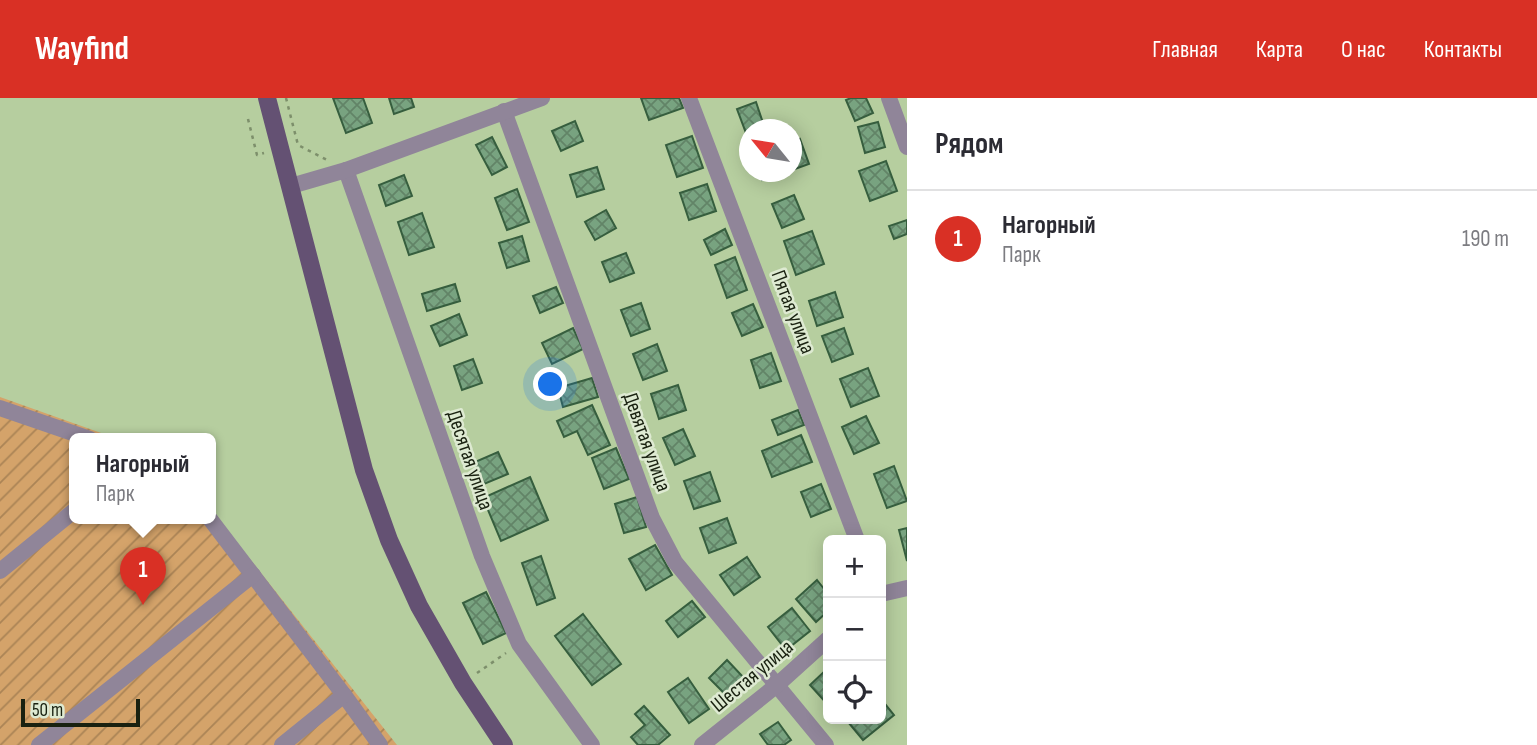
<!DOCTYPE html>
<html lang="ru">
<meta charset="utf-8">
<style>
:root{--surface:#fff;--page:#f2f2f3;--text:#2b2b33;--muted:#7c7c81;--line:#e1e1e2;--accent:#d93025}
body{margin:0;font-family:"Sofia Sans Condensed",sans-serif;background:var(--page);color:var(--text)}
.controls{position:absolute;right:21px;bottom:21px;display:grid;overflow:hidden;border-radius:10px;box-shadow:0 4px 18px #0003}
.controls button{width:63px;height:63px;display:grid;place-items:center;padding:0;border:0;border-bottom:2px solid var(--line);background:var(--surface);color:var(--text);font:35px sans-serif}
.compass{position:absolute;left:739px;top:21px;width:63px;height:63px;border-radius:50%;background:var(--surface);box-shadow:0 4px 18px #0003;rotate:300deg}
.scale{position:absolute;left:21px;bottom:18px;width:119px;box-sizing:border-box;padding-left:7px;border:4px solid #192110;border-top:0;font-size:19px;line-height:24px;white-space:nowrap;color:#192110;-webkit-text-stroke:5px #deead2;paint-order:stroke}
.you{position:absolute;left:551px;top:287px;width:24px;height:24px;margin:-18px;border:5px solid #fff;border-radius:50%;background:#1a73e8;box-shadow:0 0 0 10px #1a73e833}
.badge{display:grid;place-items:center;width:46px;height:46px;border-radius:50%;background:var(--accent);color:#fff;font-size:23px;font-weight:700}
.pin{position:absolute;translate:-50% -58px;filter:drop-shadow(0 2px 4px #0008)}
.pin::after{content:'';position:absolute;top:37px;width:24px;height:21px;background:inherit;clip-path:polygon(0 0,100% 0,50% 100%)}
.popup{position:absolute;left:69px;top:335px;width:147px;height:91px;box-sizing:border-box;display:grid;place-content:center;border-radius:10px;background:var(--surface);filter:drop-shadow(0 2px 5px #0005);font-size:23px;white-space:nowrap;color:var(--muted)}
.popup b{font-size:26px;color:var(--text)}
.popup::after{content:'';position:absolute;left:50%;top:100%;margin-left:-14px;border:14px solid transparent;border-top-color:var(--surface)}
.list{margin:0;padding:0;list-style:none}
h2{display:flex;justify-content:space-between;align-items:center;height:91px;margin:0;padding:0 28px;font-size:30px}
h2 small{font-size:23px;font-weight:400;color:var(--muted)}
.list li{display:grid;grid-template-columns:46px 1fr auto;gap:21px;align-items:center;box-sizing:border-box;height:98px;padding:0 28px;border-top:2px solid var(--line)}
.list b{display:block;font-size:26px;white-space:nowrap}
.list p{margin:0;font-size:23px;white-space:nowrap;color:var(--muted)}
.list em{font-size:23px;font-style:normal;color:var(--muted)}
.icon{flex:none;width:38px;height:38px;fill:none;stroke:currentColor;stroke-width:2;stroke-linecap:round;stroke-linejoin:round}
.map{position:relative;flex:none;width:907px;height:647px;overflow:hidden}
header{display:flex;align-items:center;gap:42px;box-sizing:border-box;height:98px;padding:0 35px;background:var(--accent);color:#fff}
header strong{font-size:33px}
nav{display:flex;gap:38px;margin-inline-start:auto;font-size:24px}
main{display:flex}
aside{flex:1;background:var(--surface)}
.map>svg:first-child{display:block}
.garden{fill:url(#garden-furrows)}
.building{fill:url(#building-cross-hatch);stroke:#365e3e;stroke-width:2}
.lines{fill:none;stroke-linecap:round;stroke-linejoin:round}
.path{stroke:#7d8f6b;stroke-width:2.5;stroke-dasharray:3.5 5;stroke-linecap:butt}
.minor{stroke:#908599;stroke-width:16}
.major{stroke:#645173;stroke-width:18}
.labels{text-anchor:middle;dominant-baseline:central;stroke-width:5;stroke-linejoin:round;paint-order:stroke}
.street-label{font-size:21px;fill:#192110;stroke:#deead2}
</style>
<header>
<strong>Wayfind</strong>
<nav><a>Главная</a><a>Карта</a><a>О нас</a><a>Контакты</a></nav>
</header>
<main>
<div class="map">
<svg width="907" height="647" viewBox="0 0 907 647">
<defs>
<pattern id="garden-furrows" width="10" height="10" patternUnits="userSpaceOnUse" patternTransform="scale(1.75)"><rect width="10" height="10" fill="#d4a36a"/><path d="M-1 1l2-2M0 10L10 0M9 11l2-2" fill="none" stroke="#ab8456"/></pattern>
<pattern id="building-cross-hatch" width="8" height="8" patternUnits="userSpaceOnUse" patternTransform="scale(1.75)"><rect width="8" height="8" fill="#78a380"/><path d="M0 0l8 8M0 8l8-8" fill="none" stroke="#628467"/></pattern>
</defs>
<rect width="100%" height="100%" fill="#b6ce9f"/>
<path class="garden" d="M0 299 118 341H75V421H211V412L397 647H0Z"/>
<g class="building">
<path d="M333 0H363L372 25 346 35Z"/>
<path d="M389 0H411L414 9 394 16Z"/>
<path d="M641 0H679L683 10 649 22Z"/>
<path d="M851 0H866L873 15 855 23 846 2Z"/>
<path d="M756 4 764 28 756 32H750V34L746 35 737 11Z"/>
<path d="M575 23 583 43 561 53 552 33Z"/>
<path d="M878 24 885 49 865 55 858 29Z"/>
<path d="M692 38 703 70 677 79 666 47Z"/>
<path d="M492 39 507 69 492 77 476 47Z"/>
<path d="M800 41 809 66 792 72V45Z"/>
<path d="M886 63 897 93 870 103 859 73Z"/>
<path d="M597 69 604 91 577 99 570 77Z"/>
<path d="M759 74H788L762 82Z"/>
<path d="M404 77 412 98 386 108 379 87Z"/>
<path d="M707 86 716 113 689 122 680 95Z"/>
<path d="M517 91 529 124 507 132 495 100Z"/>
<path d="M794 97 804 121 782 130 772 106Z"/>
<path d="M606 112 616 130 595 142 585 124Z"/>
<path d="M422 115 434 149 409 157 398 124Z"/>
<path d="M907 122V136L894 141 889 128Z"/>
<path d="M725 131 732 147 711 157 704 142Z"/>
<path d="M812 133 824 166 796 177 784 143Z"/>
<path d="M522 138 529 163 507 170 499 145Z"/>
<path d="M626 155 634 175 610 184 602 164Z"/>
<path d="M735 159 747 192 727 200 715 167Z"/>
<path d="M455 186 460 203 427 213 422 196Z"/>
<path d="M556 189 563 205 540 215 533 198Z"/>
<path d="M835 194 843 219 817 228 809 203Z"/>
<path d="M641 205 650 231 631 238 621 212Z"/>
<path d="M753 206 763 229 742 238 732 215Z"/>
<path d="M459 216 467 237 440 248 431 228Z"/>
<path d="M573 230 583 251 552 266 542 245Z"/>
<path d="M844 230 853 256 832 264 822 238Z"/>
<path d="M657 246 667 273 643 282 633 256Z"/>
<path d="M771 255 781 283 760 290 751 262Z"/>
<path d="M473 261 482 285 462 292 454 268Z"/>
<path d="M868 270 879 298 851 309 840 281Z"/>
<path d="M592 280 598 299 563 309 558 290Z"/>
<path d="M678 287 686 312 659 321 651 296Z"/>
<path d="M592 307 610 347 588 357 577 333 564 339 557 323Z"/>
<path d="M798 312 804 327 778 337 772 322Z"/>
<path d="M866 318 879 345 854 356 842 329Z"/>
<path d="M683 331 695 358 675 367 663 340Z"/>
<path d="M801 337 812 364 772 379 762 353Z"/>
<path d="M616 350 629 381 604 391 592 360Z"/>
<path d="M498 354 508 376 484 386 475 364Z"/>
<path d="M894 368 907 403 887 410 874 376Z"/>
<path d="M710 374 720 403 694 411 684 383Z"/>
<path d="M530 379 548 422 501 443 483 400Z"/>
<path d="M821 386 831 411 811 419 801 394Z"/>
<path d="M637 399 646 429 624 435 615 406Z"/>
<path d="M727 420 736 445 709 455 700 430Z"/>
<path d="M907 430V463L899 432Z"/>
<path d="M655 447 672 477 646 492 629 461Z"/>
<path d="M541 458 555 500 537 507 522 465Z"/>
<path d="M747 459 760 479 734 497 720 477Z"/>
<path d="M817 482 828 496V513L816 524 796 501Z"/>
<path d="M486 494 506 535 483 546 463 505Z"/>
<path d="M692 503 705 519 678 539 666 523Z"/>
<path d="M792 510 810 533 786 552 768 529Z"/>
<path d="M583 516 621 566 592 587 555 538Z"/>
<path d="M727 562 744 580 726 597 709 580Z"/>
<path d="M828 570V607L810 587Z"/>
<path d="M688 580 709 611 689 625 668 594Z"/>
<path d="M881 601 894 617 863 642 848 624 853 621H881Z"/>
<path d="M644 608 670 637 658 647H638L631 639 645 627 635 616Z"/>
<path d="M778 624 791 642 784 647H768L760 636Z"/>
</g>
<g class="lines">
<g class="path">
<path d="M286 0 298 47 327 62"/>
<path d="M248 21 257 57 264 55"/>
<path d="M477 575 506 555"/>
</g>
<g class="minor">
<path d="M689 0 857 442"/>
<path d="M889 0 907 49"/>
<path d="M504 13 652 420 675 464 826 647"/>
<path d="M346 72 482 458 519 546 592 647"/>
<path d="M291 88 346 72 542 0"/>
<path d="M0 310 90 341"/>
<path d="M210 421 344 597 380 647"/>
<path d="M0 473 75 412"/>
<path d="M881 496 907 490"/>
<path d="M39 647 253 477"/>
<path d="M282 647 344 597"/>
<path d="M702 647 777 587 828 541"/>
</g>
<path class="major" d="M267 0 364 372 389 442 419 508 463 585 504 647"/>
</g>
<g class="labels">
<g class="street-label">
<text transform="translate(793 214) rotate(69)">Пятая улица</text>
<text transform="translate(647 344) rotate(70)">Девятая улица</text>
<text transform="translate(470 362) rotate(71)">Десятая улица</text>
<text transform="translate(752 578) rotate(-40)">Шестая улица</text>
</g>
</g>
</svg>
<div class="controls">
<button>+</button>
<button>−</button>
<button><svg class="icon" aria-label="locate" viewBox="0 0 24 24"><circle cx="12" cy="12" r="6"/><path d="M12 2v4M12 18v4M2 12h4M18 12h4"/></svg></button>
</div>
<svg class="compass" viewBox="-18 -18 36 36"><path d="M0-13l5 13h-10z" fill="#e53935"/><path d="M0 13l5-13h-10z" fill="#7c7c81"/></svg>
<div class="scale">50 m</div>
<div class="you"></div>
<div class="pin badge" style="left:143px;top:507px">1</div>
<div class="popup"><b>Нагорный</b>Парк</div>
</div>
<aside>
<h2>Рядом<small></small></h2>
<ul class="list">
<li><span class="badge">1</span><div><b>Нагорный</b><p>Парк</p></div><em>190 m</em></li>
</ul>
</aside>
</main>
